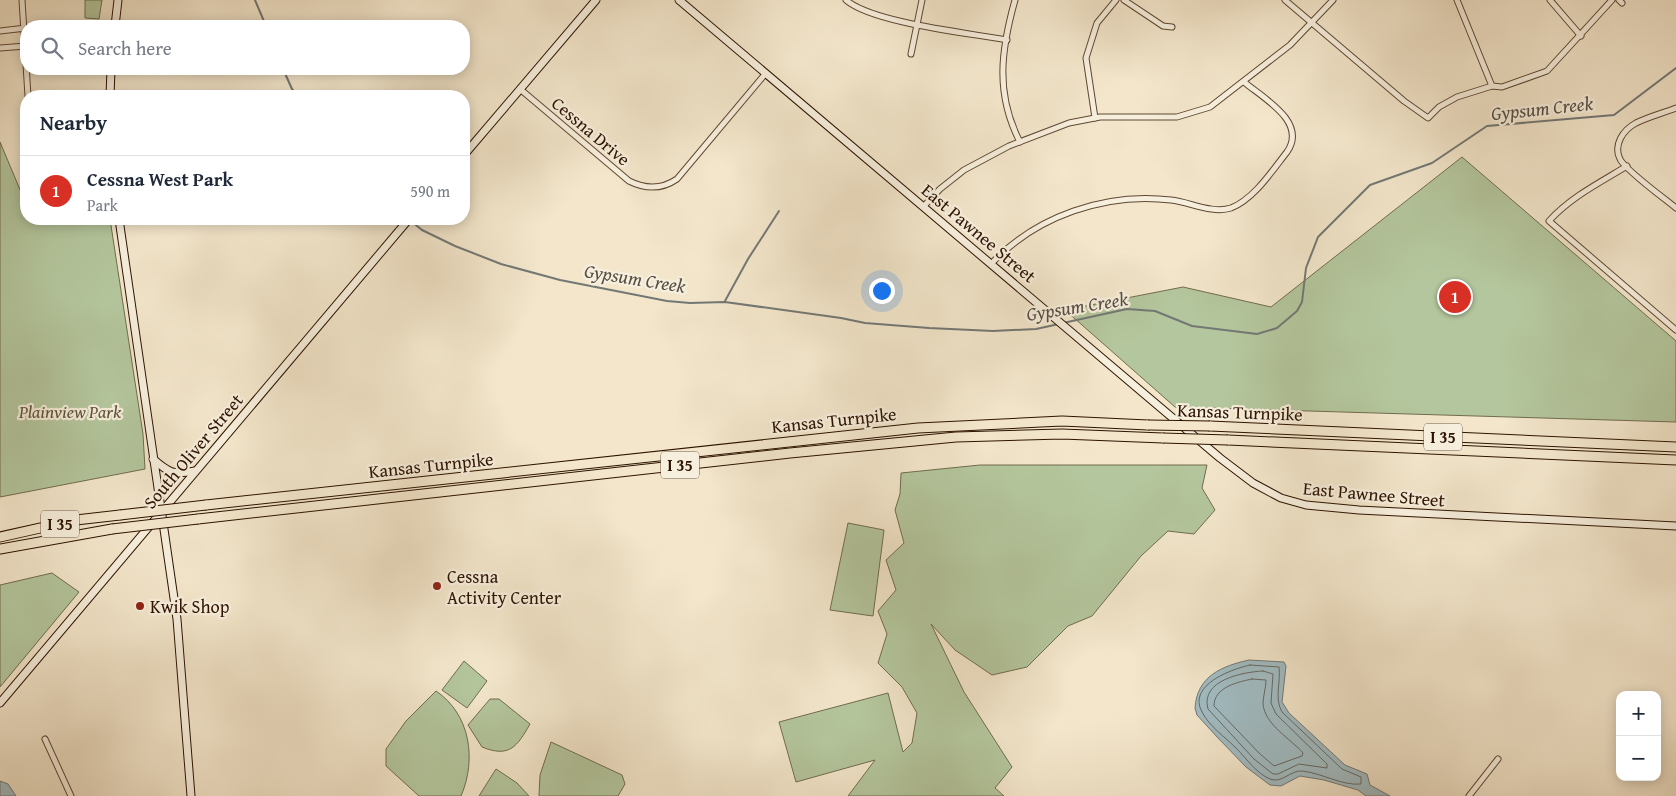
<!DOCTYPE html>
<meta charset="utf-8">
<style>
:root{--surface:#fff;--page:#f2f2f3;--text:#1f2937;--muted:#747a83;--line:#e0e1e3;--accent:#d93025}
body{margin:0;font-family:"Gentium Book Plus",serif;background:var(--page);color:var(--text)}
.controls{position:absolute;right:15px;bottom:15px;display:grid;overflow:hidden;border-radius:10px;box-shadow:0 2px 12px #0003}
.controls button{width:45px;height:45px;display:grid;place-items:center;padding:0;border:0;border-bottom:1px solid var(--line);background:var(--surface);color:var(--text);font:25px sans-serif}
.you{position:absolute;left:881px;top:290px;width:18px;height:18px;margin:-12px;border:4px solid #fff;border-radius:50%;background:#1a73e8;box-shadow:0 0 0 8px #1a73e833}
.badge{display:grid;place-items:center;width:32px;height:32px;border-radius:50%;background:var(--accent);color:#fff;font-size:16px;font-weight:700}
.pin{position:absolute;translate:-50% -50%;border:2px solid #fff;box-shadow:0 1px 5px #0006}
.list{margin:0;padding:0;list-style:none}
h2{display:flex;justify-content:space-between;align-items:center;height:65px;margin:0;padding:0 20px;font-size:21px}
h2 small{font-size:16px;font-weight:400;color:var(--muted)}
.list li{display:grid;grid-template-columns:32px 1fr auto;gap:15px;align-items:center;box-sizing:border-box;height:70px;padding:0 20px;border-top:1px solid var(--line)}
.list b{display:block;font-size:19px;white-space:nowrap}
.list p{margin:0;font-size:16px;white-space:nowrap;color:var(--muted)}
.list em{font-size:16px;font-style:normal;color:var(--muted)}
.icon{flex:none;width:28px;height:28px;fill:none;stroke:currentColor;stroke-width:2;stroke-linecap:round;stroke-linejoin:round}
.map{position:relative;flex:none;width:1676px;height:796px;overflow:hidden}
.search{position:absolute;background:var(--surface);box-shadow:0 2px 12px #0003;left:20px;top:20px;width:450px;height:55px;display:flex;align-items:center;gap:12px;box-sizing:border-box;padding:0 18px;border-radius:20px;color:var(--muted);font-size:19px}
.panel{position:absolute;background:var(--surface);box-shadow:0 2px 12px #0003;left:20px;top:90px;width:450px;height:135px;border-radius:20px}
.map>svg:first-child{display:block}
.green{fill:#b4c69d;stroke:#706c4e}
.water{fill:#a1bcc3;stroke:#737875}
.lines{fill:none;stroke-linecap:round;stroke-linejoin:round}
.shore{stroke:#676862;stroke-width:1}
.stream{stroke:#737875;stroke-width:2}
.street-casing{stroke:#5e4833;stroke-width:7}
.secondary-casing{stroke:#2d1300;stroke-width:9}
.highway-casing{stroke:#2d1300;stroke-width:11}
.street{stroke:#f7efdd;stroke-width:5}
.secondary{stroke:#f7efdd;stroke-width:7}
.highway{stroke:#f3e6cb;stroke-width:9}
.highway-bridge-casing{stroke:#2d1300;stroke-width:11;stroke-linecap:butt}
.highway-bridge{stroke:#f3e6cb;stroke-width:9}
.poi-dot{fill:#8f2418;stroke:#f7efdd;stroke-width:2}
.labels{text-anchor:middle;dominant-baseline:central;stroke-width:4.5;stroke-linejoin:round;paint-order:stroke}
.shield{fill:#f7efdd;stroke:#6a5542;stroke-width:1}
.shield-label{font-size:16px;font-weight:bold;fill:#2d1300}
.street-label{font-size:18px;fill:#2d1300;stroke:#f7efdd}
.park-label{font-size:18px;font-style:italic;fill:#5c5237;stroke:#f7efdd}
.poi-label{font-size:18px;fill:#2d1300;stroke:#f7efdd;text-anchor:start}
.water-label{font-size:19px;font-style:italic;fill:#564e44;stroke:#f7efdd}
</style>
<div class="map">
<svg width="1676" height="796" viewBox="0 0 1676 796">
<rect width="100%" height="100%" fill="#f3e6cb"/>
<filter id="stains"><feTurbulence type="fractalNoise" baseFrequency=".004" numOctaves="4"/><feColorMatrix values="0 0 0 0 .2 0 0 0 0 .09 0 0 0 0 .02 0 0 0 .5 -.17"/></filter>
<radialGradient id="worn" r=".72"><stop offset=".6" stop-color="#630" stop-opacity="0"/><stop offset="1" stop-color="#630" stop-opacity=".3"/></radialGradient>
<g class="green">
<path d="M85 0H102L99 19 85 18Z"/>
<path d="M0 142 21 192 26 191V219H110L143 434 145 469 0 497Z"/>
<path d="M1462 157 1676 341V422L1175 407 1065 310 1183 287 1271 307Z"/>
<path d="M980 465H1207L1202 488 1215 510 1194 534 1168 531 1141 556 1092 616 1068 626 1027 667 992 675 955 650 931 624 964 692 1012 767 995 788 1004 796H848L875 760 796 782 779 722 888 693 903 752 912 743 917 713 902 687 878 663 887 634 878 611 896 590 886 560 904 543 895 510 900 494 901 473Z"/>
<path d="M848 523 884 530 873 616 830 610Z"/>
<path d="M52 573 79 592 0 687V585Z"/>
<path d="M464 661 487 681 467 708 442 690Z"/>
<path d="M436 691C470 714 477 759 461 796H419L386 766V749L406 721Z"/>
<path d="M490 699H499L530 724C517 747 509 758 482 747L468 725Z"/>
<path d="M551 742 622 775 625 784 618 796H539L540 775Z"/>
<path d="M496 769 517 783 529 796H479Z"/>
</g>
<g class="water">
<path d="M1249 660 1284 662 1286 666 1282 702 1289 713 1345 765 1367 774 1370 785 1390 796H1366L1358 790 1324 780 1300 776 1281 786 1270 785 1246 767 1218 738 1197 715 1195 708C1197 676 1222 666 1249 660Z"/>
<path d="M0 781 8 784 16 796H0Z"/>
</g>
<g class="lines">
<g class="shore">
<path d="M1250 665 1279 667C1281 682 1274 698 1282 712L1342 769 1361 777V784C1342 786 1322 773 1302 771 1290 770 1282 784 1270 779 1256 773 1247 759 1236 748 1225 737 1209 726 1202 712 1187 685 1232 669 1250 665Z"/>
<path d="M1263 671 1273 674 1271 703 1276 714 1327 764V768L1299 764 1278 774H1273L1254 759 1208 709C1200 680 1243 672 1263 671Z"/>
<path d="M1252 679 1266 680C1266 688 1263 696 1263 704 1265 725 1291 739 1303 753L1302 756 1274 766 1259 753 1214 706C1214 687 1238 682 1252 679Z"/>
</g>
<g class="stream">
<path d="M255 0 266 26"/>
<path d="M283 69 292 89 298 96"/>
<path d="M411 221 422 230 455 246 501 264 560 280 667 301 690 303 725 302 841 318 865 323 929 328 993 331 1036 329 1059 324"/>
<path d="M725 301 748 259 779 211"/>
<path d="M1063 323 1127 309 1155 311 1192 326 1257 334 1277 328 1297 311 1302 302 1306 268 1318 237 1370 185 1432 163 1487 126 1614 115 1676 68"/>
</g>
<g class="street-casing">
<g id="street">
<path d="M22 0 28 96"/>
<path d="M846 0C873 23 969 33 1007 40"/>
<path d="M1015 0C1001 50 995 94 1020 142"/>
<path d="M1124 0 1163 26 1172 27"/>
<path d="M1285 0 1404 101 1428 118 1439 107 1457 97 1492 86 1502 87 1547 71 1612 0"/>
<path d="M1457 0 1492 86"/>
<path d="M1550 0 1581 36"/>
<path d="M1619 0 1622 3"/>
<path d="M0 31 26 28"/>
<path d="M0 48 26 46"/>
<path d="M911 54 922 0"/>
<path d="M520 89 629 181C645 189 661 190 677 179L766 73"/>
<path d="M1676 108C1663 113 1648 117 1636 123 1623 130 1613 145 1620 159 1624 169 1665 199 1676 208"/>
<path d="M1095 118 1086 58 1097 23 1116 0"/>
<path d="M1627 166C1599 183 1571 197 1549 221L1676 330"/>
<path d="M924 206 940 189 964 170 1009 146 1069 123 1100 117H1177L1210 107 1290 45 1333 0"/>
<path d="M991 264C1036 216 1106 192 1171 200 1190 202 1212 214 1231 208 1254 199 1272 171 1287 152 1308 122 1263 98 1244 82"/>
<path d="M45 739 71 796"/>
<path d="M1469 796 1498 759"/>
</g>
</g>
<g class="secondary-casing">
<g id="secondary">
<path d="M679 0 1220 458 1253 483 1281 498 1306 505 1359 510 1676 526"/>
<path d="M115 26 118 0"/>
<path d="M110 96 111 69"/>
<path d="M464 155 596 0"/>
<path d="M119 219 177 619 191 796"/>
<path d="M153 459C169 473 173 475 195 471"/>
<path d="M0 703 409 219"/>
</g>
</g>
<g class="highway-casing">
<g id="highway">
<path d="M1210 426 1676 447"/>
<path d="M1228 440 1676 460"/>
<path d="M206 505 918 428 1062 421 1148 425"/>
<path d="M198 519 790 453 956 437 1062 434 1163 438"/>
<path d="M0 537 76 520 120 515"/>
<path d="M0 549 112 529"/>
</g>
</g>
<use href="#street" class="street"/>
<use href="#secondary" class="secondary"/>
<use href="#highway" class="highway"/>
<g class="highway-bridge-casing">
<g id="highway-bridge">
<path d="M1148 425 1210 426"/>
<path d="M1163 438 1228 440"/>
<path d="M120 515 206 505"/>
<path d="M112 529 198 519"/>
</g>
</g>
<use href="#highway-bridge" class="highway-bridge"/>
</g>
<g class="poi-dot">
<circle cx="437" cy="586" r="5"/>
<circle cx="140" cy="606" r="5"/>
</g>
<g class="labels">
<g class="shield">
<rect x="1424" y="423.5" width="38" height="27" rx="4"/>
<rect x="661" y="451.5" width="38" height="27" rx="4"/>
<rect x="41" y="510.5" width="38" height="27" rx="4"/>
</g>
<g class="shield-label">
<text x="1443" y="437">I 35</text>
<text x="680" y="465">I 35</text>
<text x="60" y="524">I 35</text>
</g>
<g class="street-label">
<text transform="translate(591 131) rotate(40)">Cessna Drive</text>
<text transform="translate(979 233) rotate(40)">East Pawnee Street</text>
<text transform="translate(1240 412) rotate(2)">Kansas Turnpike</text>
<text transform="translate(834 420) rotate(-6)">Kansas Turnpike</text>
<text transform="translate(193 451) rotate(-50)">South Oliver Street</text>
<text transform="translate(431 465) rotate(-6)">Kansas Turnpike</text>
<text transform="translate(1374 494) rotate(5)">East Pawnee Street</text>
</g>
<g class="park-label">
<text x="70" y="411">Plainview Park</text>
</g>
<g class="poi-label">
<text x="447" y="576">Cessna<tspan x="447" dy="21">Activity Center</tspan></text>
<text x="150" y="606">Kwik Shop</text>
</g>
<g class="water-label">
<text transform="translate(1542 108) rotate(-6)">Gypsum Creek</text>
<text transform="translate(635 278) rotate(9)">Gypsum Creek</text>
<text transform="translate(1077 306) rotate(-9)">Gypsum Creek</text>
</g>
</g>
<rect width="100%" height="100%" filter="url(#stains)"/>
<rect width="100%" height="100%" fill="url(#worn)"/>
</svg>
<div class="controls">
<button>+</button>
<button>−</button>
</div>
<div class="you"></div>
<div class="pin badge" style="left:1455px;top:297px">1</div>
<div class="search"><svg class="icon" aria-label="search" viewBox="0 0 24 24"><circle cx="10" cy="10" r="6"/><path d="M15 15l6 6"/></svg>Search here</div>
<section class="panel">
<h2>Nearby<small></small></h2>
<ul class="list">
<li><span class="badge">1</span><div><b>Cessna West Park</b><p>Park</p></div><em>590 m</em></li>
</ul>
</section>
</div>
